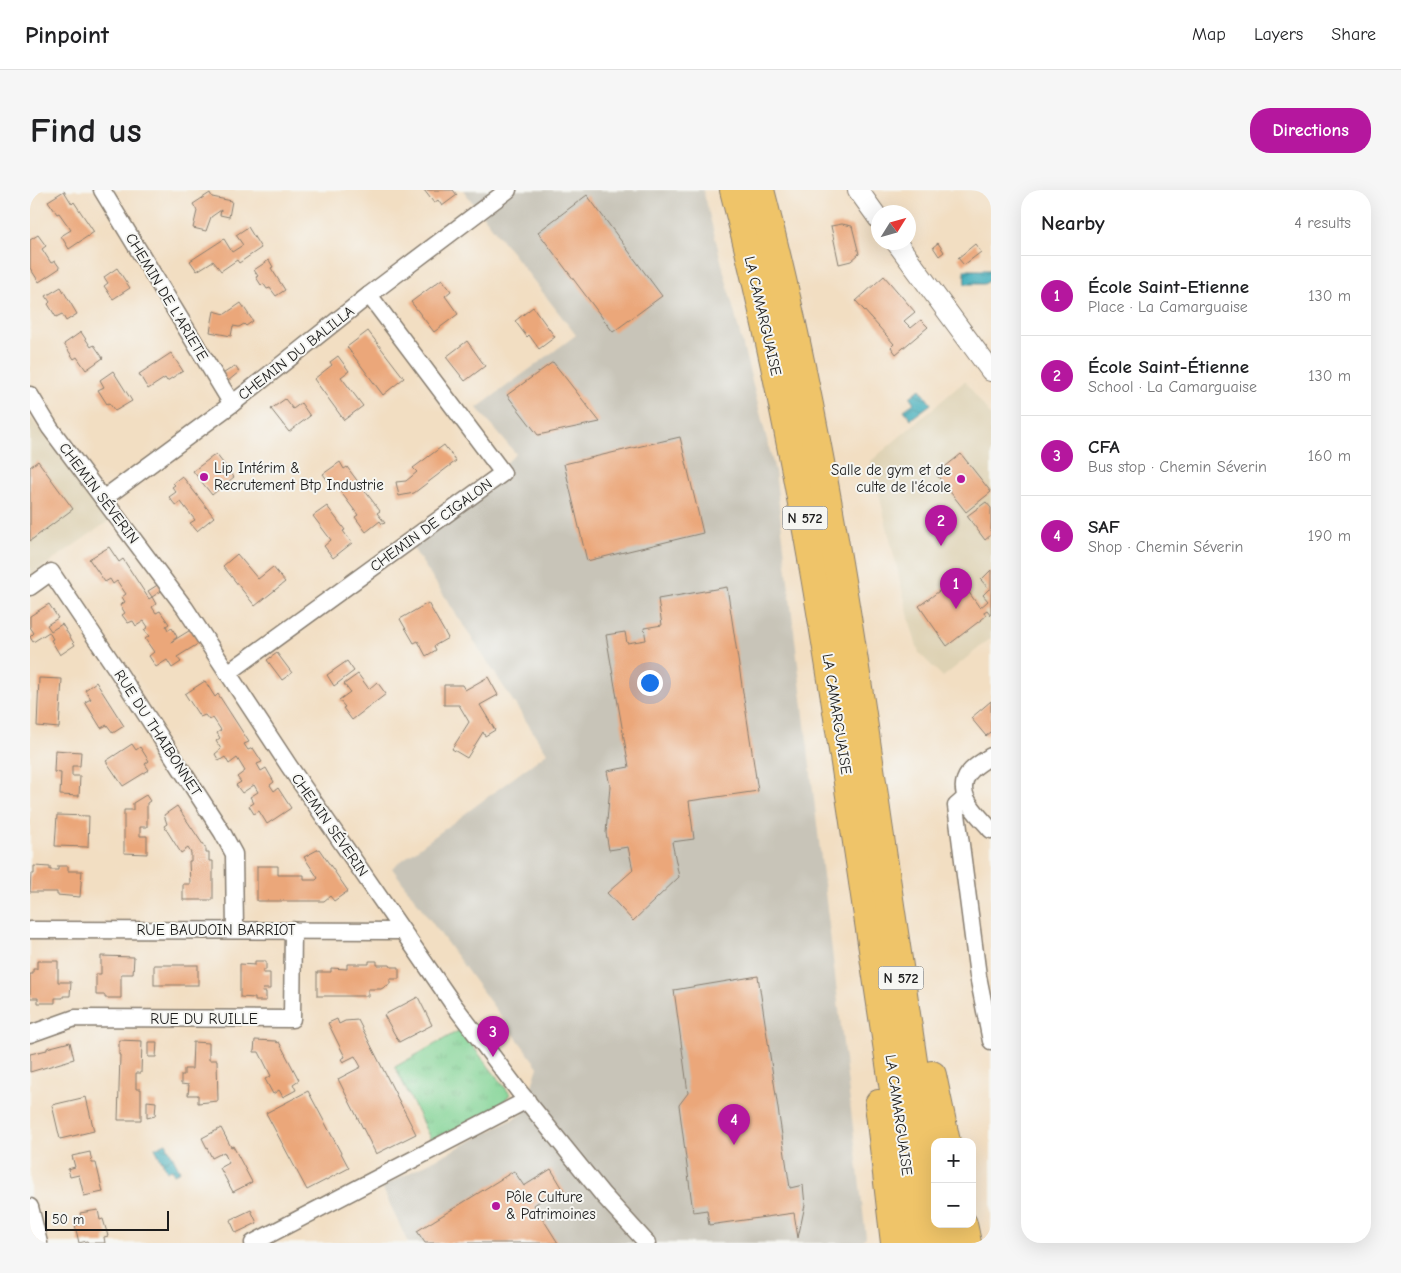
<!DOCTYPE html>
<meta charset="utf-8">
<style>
:root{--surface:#fff;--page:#f6f6f6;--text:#202124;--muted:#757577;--line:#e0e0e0;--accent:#b5179e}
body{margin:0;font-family:"Comic Neue",sans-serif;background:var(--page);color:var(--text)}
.controls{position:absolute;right:15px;bottom:15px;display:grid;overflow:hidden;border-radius:10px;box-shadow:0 5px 20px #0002}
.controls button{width:45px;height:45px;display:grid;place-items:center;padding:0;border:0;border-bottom:1px solid var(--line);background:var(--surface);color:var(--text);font:25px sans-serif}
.compass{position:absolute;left:841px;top:15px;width:45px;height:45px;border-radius:50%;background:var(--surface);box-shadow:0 5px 20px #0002;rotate:53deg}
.scale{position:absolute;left:15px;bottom:12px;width:124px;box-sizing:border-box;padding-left:5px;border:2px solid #1c1c1c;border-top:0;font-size:14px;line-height:18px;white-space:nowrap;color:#1c1c1c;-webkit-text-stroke:4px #f6f6f2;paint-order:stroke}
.you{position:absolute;left:619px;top:492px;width:18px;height:18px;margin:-12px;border:4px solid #fff;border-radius:50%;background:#1a73e8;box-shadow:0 0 0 8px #1a73e833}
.badge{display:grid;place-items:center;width:32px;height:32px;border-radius:50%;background:var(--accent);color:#fff;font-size:16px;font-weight:700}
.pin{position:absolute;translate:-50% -41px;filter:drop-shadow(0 1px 2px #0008)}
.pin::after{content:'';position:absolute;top:26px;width:18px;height:15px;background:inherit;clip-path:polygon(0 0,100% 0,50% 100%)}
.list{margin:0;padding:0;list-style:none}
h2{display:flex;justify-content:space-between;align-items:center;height:65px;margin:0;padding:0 20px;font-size:21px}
h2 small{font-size:16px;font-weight:400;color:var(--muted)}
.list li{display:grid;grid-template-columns:32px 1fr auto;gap:15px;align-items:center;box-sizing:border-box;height:80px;padding:0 20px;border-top:1px solid var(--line)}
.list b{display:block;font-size:19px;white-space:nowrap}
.list p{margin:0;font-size:16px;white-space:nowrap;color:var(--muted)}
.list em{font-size:16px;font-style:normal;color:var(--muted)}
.map{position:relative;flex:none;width:961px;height:1053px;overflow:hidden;border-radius:20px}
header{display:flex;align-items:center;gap:30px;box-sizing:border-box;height:70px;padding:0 25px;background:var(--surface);border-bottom:1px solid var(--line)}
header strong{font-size:24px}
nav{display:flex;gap:28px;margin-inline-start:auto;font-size:18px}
.intro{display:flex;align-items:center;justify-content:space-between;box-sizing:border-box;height:120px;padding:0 30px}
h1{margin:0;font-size:35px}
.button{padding:12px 22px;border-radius:20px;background:var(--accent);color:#fff;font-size:18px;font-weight:700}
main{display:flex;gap:30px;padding:0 30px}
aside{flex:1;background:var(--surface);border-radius:20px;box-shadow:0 5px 20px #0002}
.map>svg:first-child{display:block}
.built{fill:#ded2b4}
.industrial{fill:#c8c4b8}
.grass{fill:url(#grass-tufts);stroke:#507859}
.water{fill:url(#water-waves);stroke:#2c646a}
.building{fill:#eba77a}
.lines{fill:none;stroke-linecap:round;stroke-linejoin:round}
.minor-casing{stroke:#877d6f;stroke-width:19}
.tertiary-casing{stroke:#877d6f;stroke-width:22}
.trunk-casing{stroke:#877d6f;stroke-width:30}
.minor{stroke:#fff;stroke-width:16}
.tertiary{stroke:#fff;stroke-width:20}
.trunk{stroke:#efc469;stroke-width:28}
.poi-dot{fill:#b5179e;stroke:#f6f6f2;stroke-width:2}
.labels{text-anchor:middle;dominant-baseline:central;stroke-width:4;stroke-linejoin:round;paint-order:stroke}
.shield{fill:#f6f6f2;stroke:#5d5d5c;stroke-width:1}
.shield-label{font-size:14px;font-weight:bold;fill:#1c1c1c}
.street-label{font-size:15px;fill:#1c1c1c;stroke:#f6f6f2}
.poi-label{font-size:15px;fill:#1c1c1c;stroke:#f6f6f2;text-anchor:start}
</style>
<header>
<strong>Pinpoint</strong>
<nav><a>Map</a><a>Layers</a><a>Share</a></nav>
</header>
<div class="intro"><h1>Find us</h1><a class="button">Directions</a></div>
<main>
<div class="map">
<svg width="961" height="1053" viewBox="0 0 961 1053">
<defs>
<pattern id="grass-tufts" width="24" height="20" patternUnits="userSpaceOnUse" patternTransform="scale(1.25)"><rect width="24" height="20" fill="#83d496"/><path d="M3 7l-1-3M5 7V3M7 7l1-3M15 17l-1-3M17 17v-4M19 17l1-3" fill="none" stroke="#71b581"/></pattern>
<pattern id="water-waves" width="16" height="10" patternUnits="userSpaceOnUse" patternTransform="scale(1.25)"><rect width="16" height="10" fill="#3cacb9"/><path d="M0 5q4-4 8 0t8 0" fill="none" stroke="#328b96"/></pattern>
</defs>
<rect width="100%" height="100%" fill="#f6f6f2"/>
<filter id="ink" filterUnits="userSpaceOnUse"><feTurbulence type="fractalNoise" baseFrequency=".02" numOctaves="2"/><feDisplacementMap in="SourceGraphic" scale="10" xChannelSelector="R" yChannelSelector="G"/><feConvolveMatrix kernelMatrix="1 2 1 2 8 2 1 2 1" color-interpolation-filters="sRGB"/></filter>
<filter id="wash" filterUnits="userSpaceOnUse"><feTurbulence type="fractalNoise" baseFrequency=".0096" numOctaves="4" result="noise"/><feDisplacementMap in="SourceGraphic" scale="20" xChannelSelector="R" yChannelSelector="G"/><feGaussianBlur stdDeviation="1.12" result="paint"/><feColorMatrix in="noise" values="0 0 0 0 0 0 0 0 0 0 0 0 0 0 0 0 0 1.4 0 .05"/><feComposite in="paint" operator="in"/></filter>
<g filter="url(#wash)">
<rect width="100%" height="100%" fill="#f2dec2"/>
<g class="built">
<path d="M935 191 961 226V448L913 487 889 463 882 440 841 271Z"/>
<path d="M0 227 80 330 0 386Z"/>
</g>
<path class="industrial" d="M433 0H673L745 281 836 1047 831 1053H378L352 997 493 924 508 877 362 678 517 563 383 358 486 264 447 218 546 145Z"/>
<path class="grass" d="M430 840 480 904 470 916 402 952 365 877Z"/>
<g class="water">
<path d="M934 80H961V90L954 94H935Z"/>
<path d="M890 199 901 214 881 229 874 220 884 213 880 207Z"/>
<path d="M136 953 150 981 144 984 142 979 137 981 125 958Z"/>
</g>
<g id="blocks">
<g class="building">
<path d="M394 0H423L427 5 412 16 408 10 404 13Z"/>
<path d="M34 1 42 14 44 12 64 42 39 59 31 46 41 40 29 23 27 24 18 11Z"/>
<path d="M180 3 182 7 202 11 199 27 190 25 191 20 181 27 176 41 163 38 167 21 163 14Z"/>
<path d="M557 5 632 106 583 142 508 42Z"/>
<path d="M812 34 822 36 829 64 821 71 809 74 801 36Z"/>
<path d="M218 37 231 58 209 73 207 70 191 81 183 71 167 81 160 71 194 49 202 62 213 55 206 45Z"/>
<path d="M8 45 16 56 12 59 21 73 25 71 30 78 9 92 0 78V50Z"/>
<path d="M908 53 914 62 909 66 903 57Z"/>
<path d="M945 54 951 62 934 75 928 68Z"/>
<path d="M239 70 243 77 241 78 255 100 246 106 240 98 237 99 233 93 231 95 226 87 228 86 224 80Z"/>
<path d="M87 78 100 98 83 109 74 96 78 93 74 87Z"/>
<path d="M854 86 885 122 874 131 881 138 891 130 898 137 866 164 861 157 864 154 826 111Z"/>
<path d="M412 89 421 101 415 106 428 124 404 142 381 112Z"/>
<path d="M31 97 47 124 36 131 32 124 26 127 18 114 20 112 16 106Z"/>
<path d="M211 113 223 131 216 136 214 134 209 137 203 136 201 146 180 142 184 121 195 124Z"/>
<path d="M503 117 525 147 509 159 499 145 497 147 485 131Z"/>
<path d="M338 141 374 188 353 205 317 157Z"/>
<path d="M51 142 61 157 64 155 73 168 56 180 47 167 44 169 34 154Z"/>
<path d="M437 151 455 176 435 191 416 167Z"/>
<path d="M141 163 153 181 137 191 135 188 118 199 109 184Z"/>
<path d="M308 166 319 181 311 187 333 216 314 230 284 189 302 175 300 172Z"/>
<path d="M523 172 570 232 508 245 477 205Z"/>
<path d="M205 176 209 182 198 191 194 189 191 185Z"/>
<path d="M83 181 102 211 85 221 79 213 77 214 68 200 74 197 70 190Z"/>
<path d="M255 209 263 219 271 213 280 226 259 242 241 219Z"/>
<path d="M650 247 673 343 557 371 534 274Z"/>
<path d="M414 255 426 271 384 303 369 306 366 292 376 291 387 282 383 278Z"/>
<path d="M186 264 204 287 182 305 163 281Z"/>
<path d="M931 264 961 302 936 322 906 284Z"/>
<path d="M8 271 43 319 0 351V277Z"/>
<path d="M310 272 314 279 317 277 350 321 347 323 355 333 352 334 350 331 336 342 325 327 328 325 307 297 304 299 293 284Z"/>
<path d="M152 286 184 327 167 341 160 333 165 330 151 312 146 316 139 307 146 302 142 297 145 295 143 293Z"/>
<path d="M956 312 961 318V345L955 350 937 326Z"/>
<path d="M297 316 315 340 313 341 322 353 303 368 294 356 301 350 283 326Z"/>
<path d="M79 357 89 372 93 369 119 409 122 407 126 414 122 417 126 423 130 421 139 434 136 436 138 440 142 438 147 447 141 452 162 439 171 452 147 467 151 472 142 478 137 470 126 477 119 466 124 462 115 449 119 446 114 440 118 437 114 431 106 436 103 431 98 433 92 425 95 423 90 415 95 412 92 407 96 404 87 391 83 394 80 389 75 392 59 369Z"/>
<path d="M207 364 228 389 243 377 255 392 225 416 193 376Z"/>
<path d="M961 380V425L957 420 954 422 956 426 917 456 889 416 928 387 950 418 958 411 953 405 959 399 951 390Z"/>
<path d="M129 394 133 400 122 407 118 401Z"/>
<path d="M697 397 728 601 659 611 664 649 642 652 649 687 603 731 577 703 603 680 598 657 579 660 576 643 580 596 577 581 599 577 576 445 595 442 597 453 616 450 614 438 632 435 628 409Z"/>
<path d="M398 413 418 448 404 456 406 460 396 466 388 451 384 453 370 429Z"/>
<path d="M19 414 28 428 17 435 21 441 32 434 45 455 30 465 21 450 23 449 19 442 3 452 0 447 4 443 0 437V426Z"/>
<path d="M247 463 262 483 252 490 237 470Z"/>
<path d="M317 471 324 481 304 496 297 485Z"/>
<path d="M328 484 339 499 347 492 356 504 322 530 313 518 315 517 309 510 320 502 314 494Z"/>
<path d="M458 487 468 505 450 515 465 540 455 546 453 542 437 568 422 559 439 532 429 515H414V495H432L435 500Z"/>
<path d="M9 488 32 489 29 538 7 536Z"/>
<path d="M175 491 185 507 188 504 219 552 214 554 218 560 223 558 232 572 227 574 231 581 236 578 244 592 240 595 244 601 248 598 261 618 237 634 229 621 224 624 219 616 224 613 220 607 228 602 224 595 212 603 206 595 211 592 207 587 215 581 207 568 199 574 195 567 189 571 185 564 191 559 186 551 190 548 187 543 191 540 183 528 179 530 175 525 170 527 155 504Z"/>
<path d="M66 492 94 536 83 543 77 535 71 538 55 512 61 509 55 500Z"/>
<path d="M961 511V542L956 546 941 528Z"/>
<path d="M102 554 106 560 110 557 119 571 115 574 119 580 93 596 76 571Z"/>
<path d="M25 560 51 562 50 576H42V586H50L49 606 30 605 31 583 24 582Z"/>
<path d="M116 605 120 611 117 613V637H110V646H117V664L94 663V620H103V613Z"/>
<path d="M147 616 176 659V663H179V671H183V710H153V694H160L159 671H161V663L158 658 151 663 134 636 137 634 134 625Z"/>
<path d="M27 625 59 626 58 657 25 656Z"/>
<path d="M289 659 318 701 304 711 300 706 294 711H227V676H248V685H274V690H286L288 688 274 667Z"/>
<path d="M4 676 20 677V680H28V676H38V681H52L50 707 27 705V702H0L1 684H4Z"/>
<path d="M71 766 104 767 103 784H91V808H75V805H66V784H71Z"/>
<path d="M7 771H28V792H41L40 806H33V808H25V813H8V808H0V784H3V779H7Z"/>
<path d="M225 771H236V780H233V783H240V799H233L232 802H236V811H225V808L210 807V774L225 775Z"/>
<path d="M339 771H347V775H360L361 777H369V789H360V794L351 799H338V806H287V782H301V778L317 779V774H339Z"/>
<rect x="124" y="775" width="44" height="20"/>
<path d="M728 786 760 998 773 995 775 1015 768 1048 764 1023 679 1035 677 1020 663 1022 649 915 658 903 644 800Z"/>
<path d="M388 807 402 835 369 852 354 825Z"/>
<path d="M307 829 309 834 315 831 328 830 386 944 346 964 308 889 331 877 325 866 313 872 311 869 315 867 298 833Z"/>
<path d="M89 850 112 851 111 883H106V899H111V930H88L90 865H89Z"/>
<path d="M225 850 246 851 247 853 249 852 269 890 263 894 266 900 253 907 249 900 243 904 235 889 241 886 229 862H224Z"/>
<path d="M40 852 44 869 0 882V864L17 860V858Z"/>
<path d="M118 852H127L126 867H118Z"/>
<path d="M163 852 179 853V870H187L188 911 168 913V905H158L159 895 151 894V885H154V879H162Z"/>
<path d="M278 901 319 978 277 1000 236 923Z"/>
<path d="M56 907 64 941 30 949 22 915Z"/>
<path d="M117 911 126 912 125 926 117 928Z"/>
<path d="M191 938 201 957 203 956 222 992 203 1002 190 978 199 973 194 962 182 968 172 948Z"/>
<path d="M60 962 62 973H66L73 1002 54 1006 49 985 40 987 38 979 45 977 42 966Z"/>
<path d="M521 979 536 1004 528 1009 524 1002 504 1015 528 1053H395L387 1041 484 981 494 996Z"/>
<path d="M68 1020 70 1030 73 1029 78 1046 74 1047 75 1053H58L57 1051 49 1053 45 1035 53 1034 50 1023Z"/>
<path d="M221 1020 227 1033 206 1043 200 1030Z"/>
</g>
</g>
</g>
<g filter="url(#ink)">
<use href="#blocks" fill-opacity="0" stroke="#877d6f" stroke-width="1"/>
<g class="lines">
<g class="minor-casing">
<g id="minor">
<path d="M72 0 202 214"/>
<path d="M0 205 20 238 155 418 259 576 423 814 488 900 573 1005 617 1053"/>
<path d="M73 309 202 214 339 105 478 0"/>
<path d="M0 397 21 382 87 480 192 642 204 664 205 740"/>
<path d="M198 483 473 283 339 105"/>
<path d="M961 566C954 571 944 576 939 583 923 604 948 624 961 640"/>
<path d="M935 608 926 616 948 786 961 851"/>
<path d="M0 740 372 741"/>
<path d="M0 844 45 828 262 829 263 740"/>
<path d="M0 1017 9 1053"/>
<path d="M223 1053 497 910"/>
</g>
</g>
<g class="tertiary-casing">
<g id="tertiary">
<path d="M828 0 848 28"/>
<path d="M866 52 961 181"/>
</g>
</g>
<g class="trunk-casing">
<g id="trunk">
<path d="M704 0C793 345 830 702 888 1053"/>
<path d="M730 0C784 208 818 422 848 634 867 763 886 892 905 1021"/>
<path d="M902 885 916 952"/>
<path d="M849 914 865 1053"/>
<path d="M907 1034 909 1053"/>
<path d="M933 1034 937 1053"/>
</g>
</g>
<use href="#minor" class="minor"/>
<use href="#tertiary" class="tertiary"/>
<use href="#trunk" class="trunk"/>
</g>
</g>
<g class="poi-dot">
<circle cx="174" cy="287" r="5"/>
<circle cx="931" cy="289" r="5"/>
<circle cx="466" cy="1016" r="5"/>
</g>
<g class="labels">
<g class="shield">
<rect x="752.5" y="316.5" width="45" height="23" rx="4"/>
<rect x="848.5" y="776.5" width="45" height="23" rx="4"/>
</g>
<g class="shield-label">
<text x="775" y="328">N 572</text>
<text x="871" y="788">N 572</text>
</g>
<g class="street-label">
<text transform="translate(137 107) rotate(59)">CHEMIN DE L'ARIETE</text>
<text transform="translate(733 126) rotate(77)">LA CAMARGUAISE</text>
<text transform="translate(266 163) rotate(-38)">CHEMIN DU BALILLA</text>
<text transform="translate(69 303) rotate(53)">CHEMIN SÉVERIN</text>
<text transform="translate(401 335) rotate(-36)">CHEMIN DE CIGALON</text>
<text transform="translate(807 524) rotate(81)">LA CAMARGUAISE</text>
<text transform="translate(128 543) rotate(57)">RUE DU THAIBONNET</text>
<text transform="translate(300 635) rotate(55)">CHEMIN SÉVERIN</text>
<text x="186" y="740">RUE BAUDOIN BARRIOT</text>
<text x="174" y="829">RUE DU RUILLE</text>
<text transform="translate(869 925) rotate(82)">LA CAMARGUAISE</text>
</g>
<g class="poi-label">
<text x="184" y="278">Lip Intérim &amp;<tspan x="184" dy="17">Recrutement Btp Industrie</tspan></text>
<text x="921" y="280" text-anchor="end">Salle de gym et de<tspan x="921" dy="17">culte de l'école</tspan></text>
<text x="476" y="1007">Pôle Culture<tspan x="476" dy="17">&amp; Patrimoines</tspan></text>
</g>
</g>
</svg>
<div class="controls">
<button>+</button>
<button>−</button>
</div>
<svg class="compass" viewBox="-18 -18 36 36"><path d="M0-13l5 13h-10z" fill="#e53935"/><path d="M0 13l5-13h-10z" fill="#757577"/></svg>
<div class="scale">50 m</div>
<div class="you"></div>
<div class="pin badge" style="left:926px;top:419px">1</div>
<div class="pin badge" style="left:911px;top:356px">2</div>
<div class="pin badge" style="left:463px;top:867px">3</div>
<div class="pin badge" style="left:704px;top:955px">4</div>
</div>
<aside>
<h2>Nearby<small>4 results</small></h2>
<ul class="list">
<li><span class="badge">1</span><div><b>École Saint-Etienne</b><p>Place · La Camarguaise</p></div><em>130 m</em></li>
<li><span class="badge">2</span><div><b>École Saint-Étienne</b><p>School · La Camarguaise</p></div><em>130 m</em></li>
<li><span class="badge">3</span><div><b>CFA</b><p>Bus stop · Chemin Séverin</p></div><em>160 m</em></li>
<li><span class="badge">4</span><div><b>SAF</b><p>Shop · Chemin Séverin</p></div><em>190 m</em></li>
</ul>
</aside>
</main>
